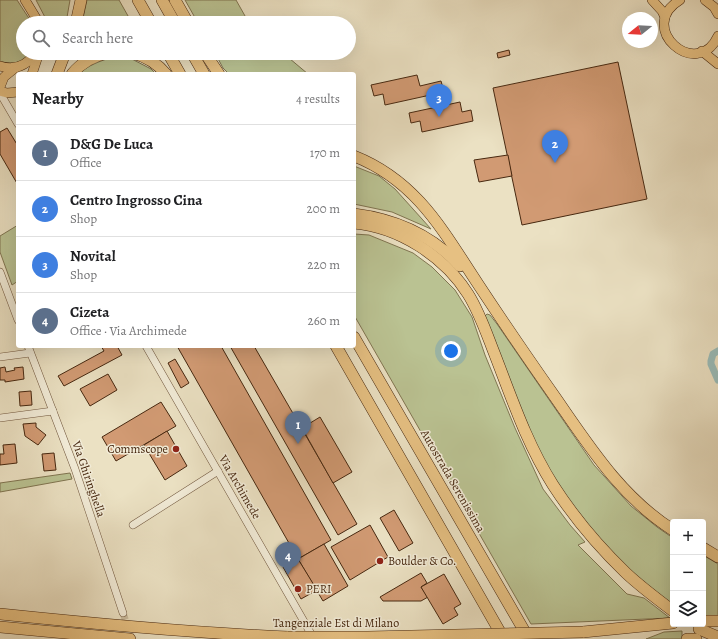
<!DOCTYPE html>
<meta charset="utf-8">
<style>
:root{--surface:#fff;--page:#f6f6f6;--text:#202124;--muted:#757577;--line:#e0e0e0;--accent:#2563eb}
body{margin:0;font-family:Alegreya,serif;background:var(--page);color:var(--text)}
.controls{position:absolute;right:12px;bottom:12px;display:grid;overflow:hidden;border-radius:4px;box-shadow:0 4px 16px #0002}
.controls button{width:36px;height:36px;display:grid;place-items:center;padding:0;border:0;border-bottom:1px solid var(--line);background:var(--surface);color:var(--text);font:20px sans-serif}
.compass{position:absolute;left:622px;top:12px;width:36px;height:36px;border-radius:50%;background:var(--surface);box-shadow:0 4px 16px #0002;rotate:252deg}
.you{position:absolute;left:451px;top:351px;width:14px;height:14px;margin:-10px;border:3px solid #fff;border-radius:50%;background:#1a73e8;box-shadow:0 0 0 6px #1a73e833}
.badge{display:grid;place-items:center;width:26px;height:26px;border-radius:50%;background:var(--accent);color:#fff;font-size:13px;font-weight:700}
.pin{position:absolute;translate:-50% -33px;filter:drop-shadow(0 1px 2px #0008)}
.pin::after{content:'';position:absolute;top:21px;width:14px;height:12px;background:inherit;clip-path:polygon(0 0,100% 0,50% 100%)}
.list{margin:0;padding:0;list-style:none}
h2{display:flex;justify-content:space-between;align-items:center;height:52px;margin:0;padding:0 16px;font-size:17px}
h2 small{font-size:13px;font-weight:400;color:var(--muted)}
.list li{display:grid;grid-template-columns:26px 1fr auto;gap:12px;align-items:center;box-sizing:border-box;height:56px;padding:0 16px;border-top:1px solid var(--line)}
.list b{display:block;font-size:15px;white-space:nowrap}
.list p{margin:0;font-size:13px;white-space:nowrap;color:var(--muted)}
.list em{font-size:13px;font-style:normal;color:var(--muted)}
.icon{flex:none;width:22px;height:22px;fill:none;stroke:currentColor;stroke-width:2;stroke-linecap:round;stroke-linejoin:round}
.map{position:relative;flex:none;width:718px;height:639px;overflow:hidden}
.search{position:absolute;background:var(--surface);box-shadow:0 4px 16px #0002;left:16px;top:16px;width:340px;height:44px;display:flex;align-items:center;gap:10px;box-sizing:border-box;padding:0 14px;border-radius:22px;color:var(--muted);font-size:15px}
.panel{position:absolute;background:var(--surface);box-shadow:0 4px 16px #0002;left:16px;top:72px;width:340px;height:276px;border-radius:4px}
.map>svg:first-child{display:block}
.green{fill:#bac292;stroke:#807551}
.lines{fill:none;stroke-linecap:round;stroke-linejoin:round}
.canal{stroke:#99bcb9;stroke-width:7}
.building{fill:#d19a73;stroke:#472810}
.minor-tunnel{stroke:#cabc9f;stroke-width:7;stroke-dasharray:7 3.5;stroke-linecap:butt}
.minor-casing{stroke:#70563d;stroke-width:8}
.major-casing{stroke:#472810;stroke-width:10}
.highway-casing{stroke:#472810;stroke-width:12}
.minor{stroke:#f2ecd8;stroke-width:7}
.major{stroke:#e6c082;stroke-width:9}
.highway{stroke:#e6c082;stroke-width:11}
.highway-bridge-casing{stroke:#472810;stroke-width:12;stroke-linecap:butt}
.highway-bridge{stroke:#e6c082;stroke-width:11}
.poi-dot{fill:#8f2418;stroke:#f2ecd8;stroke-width:1.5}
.labels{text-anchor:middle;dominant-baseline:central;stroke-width:3;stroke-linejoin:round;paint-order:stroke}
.poi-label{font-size:12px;fill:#472810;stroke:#f2ecd8;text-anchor:start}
.street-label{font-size:12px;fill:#472810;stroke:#f2ecd8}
</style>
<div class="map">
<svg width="718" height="639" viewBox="0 0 718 639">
<rect width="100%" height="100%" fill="#ebe1c3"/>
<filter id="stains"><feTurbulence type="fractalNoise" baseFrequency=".005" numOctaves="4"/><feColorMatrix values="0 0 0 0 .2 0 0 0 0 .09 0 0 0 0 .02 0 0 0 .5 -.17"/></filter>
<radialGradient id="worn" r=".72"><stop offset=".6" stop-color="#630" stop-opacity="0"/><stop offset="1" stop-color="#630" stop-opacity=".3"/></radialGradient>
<g class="green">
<path d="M0 0H17L32 23H23V53H31C19 64 16 64 0 62Z"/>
<path d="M36 0H70L66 23H48Z"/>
<path d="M87 0H119L132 23H82Z"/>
<path d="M185 0H236L249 23H198Z"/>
<path d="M215 53H283L308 74H229L223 68Z"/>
<path d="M113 57 130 58 151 69 156 74H78C89 65 100 61 113 57Z"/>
<path d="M354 166 379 176 395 189 431 229 392 212 354 204Z"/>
<path d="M18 225V281L12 285 0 252V236Z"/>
<path d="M354 234 369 235 413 253 432 267 455 290 472 317 485 355 515 428 543 489 570 525 585 542 578 545 627 594 644 598 670 618 531 624 354 315Z"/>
<path d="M487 314 490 315 497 324 594 465 631 506 657 527 673 538V605L628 569 591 532 550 472 525 423 485 316Z"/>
<path d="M70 473 72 479 0 492V483Z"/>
<path d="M703 555 718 564V616H703Z"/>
<path d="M682 631V639H646L664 632Z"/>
</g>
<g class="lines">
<path class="canal" d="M718 351 713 354 711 361V364L718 380"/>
</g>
<g class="building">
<path d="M509 50 510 55 498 58 497 53Z"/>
<path d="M618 62 647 199 522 225 493 88Z"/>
<path d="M417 75 420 86 441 81 444 92 385 105 383 94 374 96 371 85Z"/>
<path d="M460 102 462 112 471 110 473 121 422 132 420 121 411 123 409 113Z"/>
<path d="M7 128 18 146V185L0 154V132Z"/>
<path d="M508 155 512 176 479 182 474 160Z"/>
<path d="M101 346H117L122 355 64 386 58 376 104 351Z"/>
<path d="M177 346H221L331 540 298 559Z"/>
<path d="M230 346H254L357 524 338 535Z"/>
<path d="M175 359 189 383 181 388 168 363Z"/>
<path d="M5 367 6 372 15 370 14 368 23 367 24 379 5 382V380H0V368Z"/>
<path d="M108 374 117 390 90 406 80 389Z"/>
<path d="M31 391 32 405 20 406 19 392Z"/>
<path d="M161 402 176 426 116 461 102 437Z"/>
<path d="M320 417 352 472 333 483 302 428Z"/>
<path d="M36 423V427L46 435 38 445 25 436 23 424Z"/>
<path d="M167 431 187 466 165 480 144 445Z"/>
<path d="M15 444 17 463 0 465V454H4L3 445Z"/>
<path d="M54 453 56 470 44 471 42 454Z"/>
<path d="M394 510 413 543 399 551 380 518Z"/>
<path d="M370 525 388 557 350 580 331 547Z"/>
<path d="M324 544 348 586 323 601 298 559Z"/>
<path d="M298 559 317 590 301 599 283 567Z"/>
<path d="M421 573 427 583 421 587 428 597 421 601H383L380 597Z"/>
<path d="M444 574 461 604 454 608 458 615 443 624 421 587Z"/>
</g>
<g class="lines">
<path class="minor-tunnel" d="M123 613 132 639"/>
<g class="minor-casing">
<g id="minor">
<path d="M0 93 18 124"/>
<path d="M0 272 18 320"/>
<path d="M28 346 75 469 123 613"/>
<path d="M146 346 314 639"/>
<path d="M0 357 30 353"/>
<path d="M0 418 53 411"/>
<path d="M133 525 218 471"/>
</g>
</g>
<g class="major-casing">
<g id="major">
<path d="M25 0 39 23"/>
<path d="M652 0 662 11 665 17"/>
<path d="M680 0C635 27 697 82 718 36"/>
<path d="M705 0 714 7 718 14"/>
<path d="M702 51 718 64"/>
<path d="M0 66C15 71 27 65 36 53"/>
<path d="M32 74 39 53"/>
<path d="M0 87 4 77 15 68"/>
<path d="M0 91 7 93 18 92"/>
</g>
</g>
<g class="highway-casing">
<g id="highway">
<path d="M138 0 151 23"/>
<path d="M162 0 175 23"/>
<path d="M175 0 188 23"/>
<path d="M76 23 81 0"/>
<path d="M133 53C147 57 157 63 166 74"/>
<path d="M168 53 180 74"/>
<path d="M192 53 204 74"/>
<path d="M205 53 219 74"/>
<path d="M57 74 65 53"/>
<path d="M72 74C81 63 93 56 107 53"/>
<path d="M354 156C417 181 443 231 478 284 503 322 529 360 555 397 589 446 621 497 673 530"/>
<path d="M354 214C394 219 432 235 460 266"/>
<path d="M354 223C399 227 444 256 468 294 480 313 487 335 495 355 512 399 527 444 553 485 573 516 599 547 626 573 641 587 657 599 673 611"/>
<path d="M354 337 529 639"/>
<path d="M336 346 504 639"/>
<path d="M703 548 718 557"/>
<path d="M0 614C96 624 192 633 288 637"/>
<path d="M703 621H718"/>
<path d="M0 627 130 639"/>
<path d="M699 629 718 637"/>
<path d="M583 632 673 623"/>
<path d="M687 639H696"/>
</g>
</g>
<use href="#minor" class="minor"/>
<use href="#major" class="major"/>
<use href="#highway" class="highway"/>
<g class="highway-bridge-casing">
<path id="highway-bridge" d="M288 637H368L583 632"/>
</g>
<use href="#highway-bridge" class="highway-bridge"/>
</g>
<g class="poi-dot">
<circle cx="176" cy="449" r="4"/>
<circle cx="380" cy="561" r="4"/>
<circle cx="298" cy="589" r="4"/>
</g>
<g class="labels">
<g class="poi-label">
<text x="168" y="449" text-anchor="end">Commscope</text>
<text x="388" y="561">Boulder &amp; Co.</text>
<text x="306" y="589">PERI</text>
</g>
<g class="street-label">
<text transform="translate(89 479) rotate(71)">Via Ghiringhella</text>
<text transform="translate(453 481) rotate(60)">Autostrada Serenissima</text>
<text transform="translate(240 487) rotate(60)">Via Archimede</text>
<text x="336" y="623">Tangenziale Est di Milano</text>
</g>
</g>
<rect width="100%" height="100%" filter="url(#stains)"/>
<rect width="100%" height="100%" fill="url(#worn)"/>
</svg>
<div class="controls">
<button>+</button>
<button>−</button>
<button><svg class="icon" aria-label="layers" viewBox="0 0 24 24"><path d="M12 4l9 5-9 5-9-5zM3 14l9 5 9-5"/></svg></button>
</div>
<svg class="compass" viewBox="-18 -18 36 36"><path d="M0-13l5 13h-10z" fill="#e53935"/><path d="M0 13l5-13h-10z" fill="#757577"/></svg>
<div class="you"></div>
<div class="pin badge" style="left:298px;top:444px;background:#5c6f8a">1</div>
<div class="pin badge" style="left:555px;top:163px;background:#3f7fe0">2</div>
<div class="pin badge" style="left:439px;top:117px;background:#3f7fe0">3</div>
<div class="pin badge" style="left:288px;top:575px;background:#5c6f8a">4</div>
<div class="search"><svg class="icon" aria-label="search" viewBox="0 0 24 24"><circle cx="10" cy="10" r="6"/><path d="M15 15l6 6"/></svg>Search here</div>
<section class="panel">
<h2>Nearby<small>4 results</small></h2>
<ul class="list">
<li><span class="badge" style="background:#5c6f8a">1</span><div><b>D&amp;G De Luca</b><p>Office</p></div><em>170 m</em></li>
<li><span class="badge" style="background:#3f7fe0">2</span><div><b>Centro Ingrosso Cina</b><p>Shop</p></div><em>200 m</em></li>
<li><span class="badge" style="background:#3f7fe0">3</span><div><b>Novital</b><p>Shop</p></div><em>220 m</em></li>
<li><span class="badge" style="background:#5c6f8a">4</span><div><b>Cizeta</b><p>Office · Via Archimede</p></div><em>260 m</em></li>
</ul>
</section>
</div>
